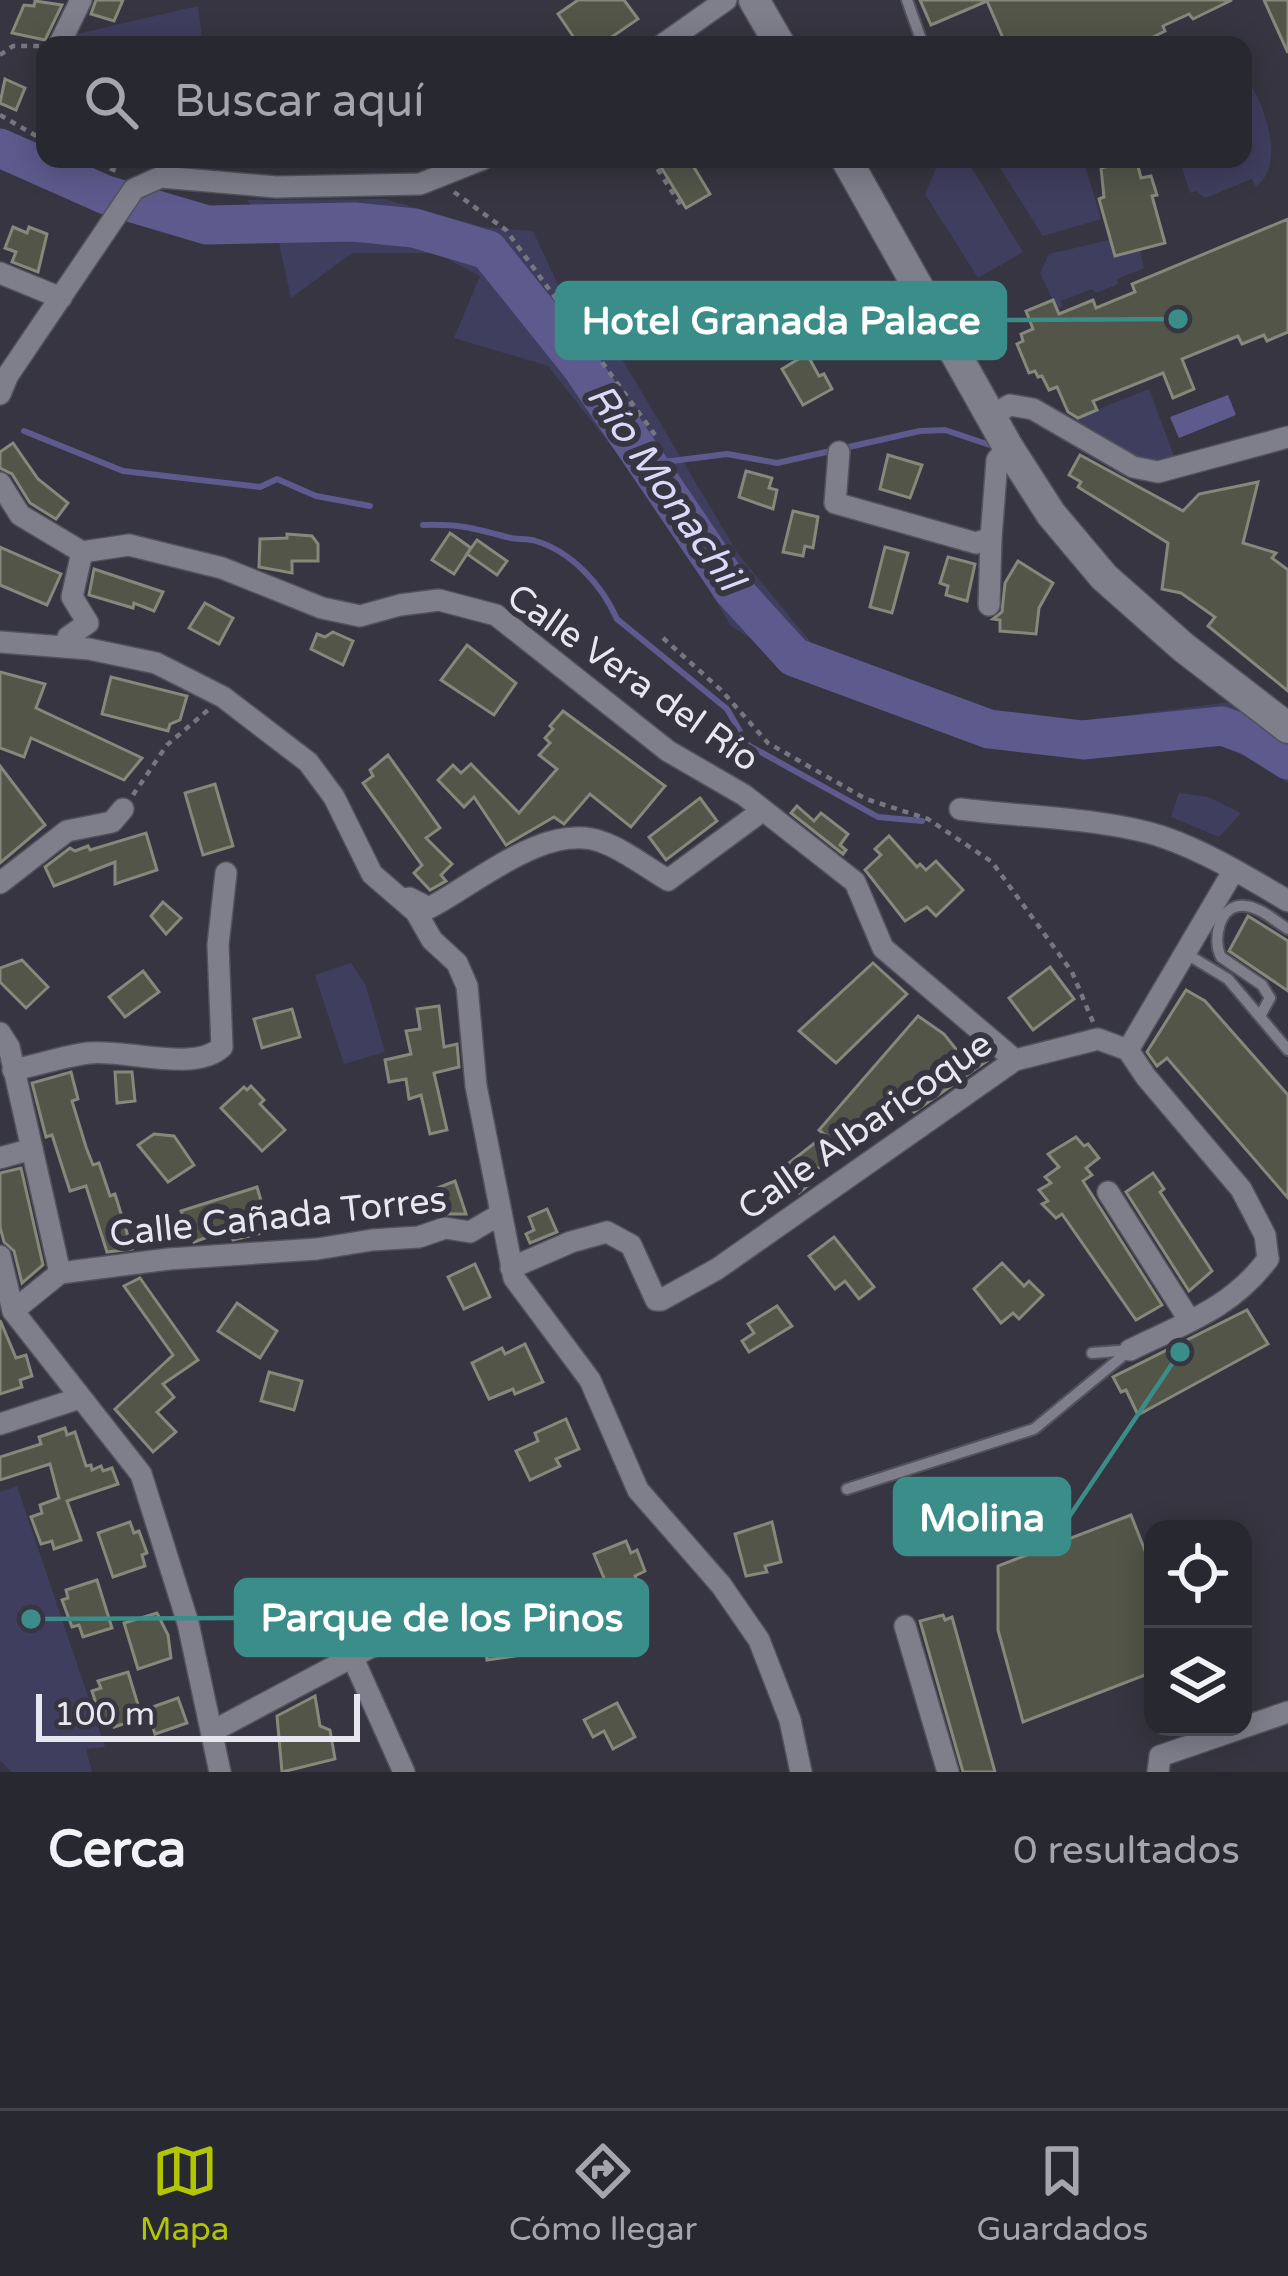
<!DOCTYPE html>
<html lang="es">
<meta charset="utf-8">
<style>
:root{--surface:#282831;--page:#34343d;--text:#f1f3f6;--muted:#a5a6ab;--line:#44444d;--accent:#b1c500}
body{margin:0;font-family:"Varela Round",sans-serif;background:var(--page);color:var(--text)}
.controls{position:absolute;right:36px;bottom:36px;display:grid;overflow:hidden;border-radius:24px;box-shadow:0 6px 30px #0003}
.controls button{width:108px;height:108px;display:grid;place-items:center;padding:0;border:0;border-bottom:3px solid var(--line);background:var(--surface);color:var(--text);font:60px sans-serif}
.scale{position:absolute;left:36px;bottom:30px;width:324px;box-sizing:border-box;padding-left:12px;border:6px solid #e7e7ef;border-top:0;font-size:33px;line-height:42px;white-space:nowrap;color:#e7e7ef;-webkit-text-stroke:9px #363541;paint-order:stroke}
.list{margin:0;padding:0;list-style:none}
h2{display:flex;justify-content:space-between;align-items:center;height:156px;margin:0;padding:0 48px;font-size:51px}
h2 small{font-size:39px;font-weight:400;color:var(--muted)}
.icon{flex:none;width:66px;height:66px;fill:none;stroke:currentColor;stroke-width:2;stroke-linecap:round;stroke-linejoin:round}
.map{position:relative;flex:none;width:1288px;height:1772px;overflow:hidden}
.search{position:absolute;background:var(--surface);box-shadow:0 6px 30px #0003;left:36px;right:36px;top:36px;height:132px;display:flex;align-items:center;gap:30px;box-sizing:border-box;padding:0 42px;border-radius:24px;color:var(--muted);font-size:45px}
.sheet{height:336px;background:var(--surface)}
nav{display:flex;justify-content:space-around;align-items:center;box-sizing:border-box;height:168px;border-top:3px solid var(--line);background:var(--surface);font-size:33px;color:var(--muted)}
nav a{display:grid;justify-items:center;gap:6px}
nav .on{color:var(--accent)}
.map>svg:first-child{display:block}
.green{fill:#403e5e}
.water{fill:#5e5a8d}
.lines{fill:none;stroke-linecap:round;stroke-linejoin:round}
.stream{stroke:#5e5a8d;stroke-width:6}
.river{stroke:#5e5a8d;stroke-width:39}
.building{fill:#525548;stroke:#86887b;stroke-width:3}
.lane-casing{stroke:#52525c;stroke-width:14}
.street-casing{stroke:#52525c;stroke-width:24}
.secondary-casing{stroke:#52525c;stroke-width:33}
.path{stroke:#777781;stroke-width:4.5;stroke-dasharray:6 6;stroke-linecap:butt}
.lane{stroke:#7f7f8c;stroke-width:10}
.street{stroke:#7f7f8c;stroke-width:21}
.secondary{stroke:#7f7f8c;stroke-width:30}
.labels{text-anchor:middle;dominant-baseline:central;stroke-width:12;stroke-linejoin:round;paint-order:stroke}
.street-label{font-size:36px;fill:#e7e7ef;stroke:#363541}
.water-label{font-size:39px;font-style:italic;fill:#dad9fa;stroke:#363541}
.leader{fill:none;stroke:#3a8d88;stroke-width:4.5}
.callout-dot{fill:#3a8d88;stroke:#363541;stroke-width:4.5}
.callout{fill:#3a8d88;stroke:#3a8d88;stroke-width:4.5}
.callout-label{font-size:39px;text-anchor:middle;font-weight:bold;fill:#fff}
</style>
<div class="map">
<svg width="1288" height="1772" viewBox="0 0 1288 1772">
<rect width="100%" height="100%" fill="#363541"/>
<g class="green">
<path d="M198 6 203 45H65L68 36Z"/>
<path d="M1243 71C1263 102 1288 161 1256 187L1252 179 1205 198 1196 191 1190 193 1179 159H1243Z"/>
<path d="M994 159H1083L1101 219 1043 236Z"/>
<path d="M968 162 1023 252 978 278 925 194 938 163Z"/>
<path d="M385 199 483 227 533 231 559 287 567 296 579 287 739 555 814 646 863 674 931 699 1006 714 1084 721 1229 702 1288 746V783L1257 762 1217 744 1072 749 983 740 829 689 731 626 657 504 548 366 454 338 480 276 436 253H352L291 298 279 243 247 200Z"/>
<path d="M1110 240 1115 256 1140 250 1144 268 1117 279 1118 284 1096 293 1092 289 1061 301 1062 307 1057 309 1040 273 1049 254Z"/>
<path d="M1149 389 1175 459 1158 465 1064 423Z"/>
<path d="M1179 793 1208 797 1241 813 1219 837 1171 817Z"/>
<path d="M351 963 366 986 385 1052 344 1064 315 975Z"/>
<path d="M17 1486 105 1747 86 1749 92 1772H11L0 1760V1492Z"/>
</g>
<path class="water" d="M1228 395 1236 415 1179 438 1170 417Z"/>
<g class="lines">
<g class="stream">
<path d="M24 431 123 471 260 487 277 479 316 496 370 506"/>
<path d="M648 464 727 454 777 463 920 431 945 430 990 445"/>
<path d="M423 525C460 524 472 528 507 537 516 540 527 538 536 541 572 552 602 585 617 619L727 709 748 745 878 817 922 821"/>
</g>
<path class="river" d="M0 148 106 195 207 225 354 222 414 228 488 250 581 366 733 590 794 657 989 729 1083 740 1222 726 1250 736 1288 760"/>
</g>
<g class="building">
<path d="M96 0H123L114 21 91 14Z"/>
<path d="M578 0H624L638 19 600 45H579L558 14Z"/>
<path d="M920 0H1232L1193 19 1189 14 1163 26 1165 31 1141 43 1137 38 1124 45H1116L1113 39 1100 45H1006L987 1 931 25Z"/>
<path d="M1264 0H1288V53Z"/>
<path d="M35 1 62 5 45 40 12 33 24 5 34 6Z"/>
<path d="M5 79 25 88 16 110 0 103Z"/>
<path d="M656 159H689L710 194 686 208Z"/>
<path d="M1136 159 1141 178 1151 176 1157 195 1152 196 1165 243 1115 256 1099 199 1104 197 1101 168Z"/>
<path d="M1288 219V332L1267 341 1264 335 1242 344 1238 336 1182 359 1194 389 1173 398 1163 373 1093 401 1097 410 1078 418 1068 412 1057 387 1049 390 1042 376 1038 377 1035 371 1029 373 1017 344 1023 341 1021 334 1033 329 1026 311 1053 300 1059 314 1093 300 1096 308 1135 292 1132 284Z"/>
<path d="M13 227 27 233 29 227 47 234 38 272 12 262 16 252 5 248Z"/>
<path d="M807 354 819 376 824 374 832 389 803 405 782 369Z"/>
<path d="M13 443 38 479 68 503 56 519 30 503 12 474 0 468V452Z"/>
<path d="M888 455 922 465 910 498 880 489Z"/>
<path d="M1080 455 1183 511 1199 494 1258 482 1243 543 1276 553 1272 558 1288 570V691L1208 626 1215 617 1181 593 1162 589 1168 543 1078 487 1081 482 1069 475Z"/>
<path d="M746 471 772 478 769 488 777 490 773 509 739 497Z"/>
<path d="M793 511 818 517 813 548 805 546 803 556 783 552Z"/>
<path d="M450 533 471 548 454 574 432 560Z"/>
<path d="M287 534 312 536 318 544V561H292V573L259 567 260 539 287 538Z"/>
<path d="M477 540 507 561 497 575 467 554Z"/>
<path d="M0 547 61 574 47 605 0 585Z"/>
<path d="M885 547 908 553 892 613 870 607Z"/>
<path d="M948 557 975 564 967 601 946 595 948 586 940 583Z"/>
<path d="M1018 561 1053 583 1039 608 1036 634 1000 631V620L993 619 1002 612 1005 583Z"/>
<path d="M94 569 163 592 154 611 134 603 133 608 89 595Z"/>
<path d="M205 603 233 618 219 644 189 628Z"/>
<path d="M333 632 353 641 343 665 311 649 317 634 325 637Z"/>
<path d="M467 645 516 683 494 715 441 680Z"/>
<path d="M0 672 45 684 36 708 142 758 124 780 31 738 24 757 0 748Z"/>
<path d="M111 677 187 696 180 720 170 724 168 731 102 714Z"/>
<path d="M563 711 665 786 631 827 590 794 564 824 554 817 506 845 474 797 464 807 438 780 453 765 461 773 471 764 519 813 557 769 539 755 550 743 545 738 553 729 550 726Z"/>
<path d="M388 755 440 828 426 838 452 864 441 875 446 881 430 890 414 873 422 865 363 783 373 776 370 770Z"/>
<path d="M0 766 45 825 0 863Z"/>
<path d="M215 784 233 846 203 855 185 793Z"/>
<path d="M700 798 717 821 666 860 649 837Z"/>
<path d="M797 806 814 821 821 813 848 834 840 845 846 850 843 854 791 813Z"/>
<path d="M146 833 157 870 115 884V862L54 886 45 867 70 848 75 851 88 846 90 850Z"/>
<path d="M889 836 917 867 920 864 926 870 936 861 963 890 936 916 927 907 905 921 865 870 881 855 875 849Z"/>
<path d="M163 902 181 918 166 934 151 916Z"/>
<path d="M1248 916 1288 941V991L1229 951Z"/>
<path d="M22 960 48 987 26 1008 0 982V968Z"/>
<path d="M873 963 907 994 836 1063 799 1031Z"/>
<path d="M1050 967 1074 999 1033 1030 1009 998Z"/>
<path d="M143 971 159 992 125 1017 109 997Z"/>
<path d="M1186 990 1205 1001 1288 1095V1198L1167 1058 1157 1066 1147 1052Z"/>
<path d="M439 1006 444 1047 457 1044 459 1067 434 1073 447 1130 430 1134 421 1095 409 1099 406 1079 389 1082 385 1060 411 1054 406 1031 420 1029 417 1009Z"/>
<path d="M292 1009 300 1037 262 1048 254 1019Z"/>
<path d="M918 1016 944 1034 963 1058 977 1048 987 1061 914 1112 899 1097 864 1138 861 1135 844 1153 842 1150 811 1174 815 1180 799 1193 780 1170 825 1135 819 1130Z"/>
<path d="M71 1072 78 1099 72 1101 86 1147 93 1165 99 1163 110 1196 115 1194 132 1249 107 1252 86 1186 70 1191 52 1135 46 1137 32 1083Z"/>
<path d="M115 1072H132L135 1101 117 1103Z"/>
<path d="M251 1086 264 1100 260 1104 285 1130 262 1151 221 1108 244 1087 247 1090Z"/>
<path d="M154 1134 174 1136 194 1165 168 1182 138 1145Z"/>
<path d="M1076 1137 1084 1146 1088 1144 1099 1158 1086 1168 1092 1175 1083 1181 1162 1305 1136 1320 1062 1214 1056 1218 1042 1204 1048 1201 1039 1190 1051 1183 1045 1177 1059 1167 1048 1154Z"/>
<path d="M21 1168 43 1265 22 1283 14 1251 4 1242 0 1227V1173Z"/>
<path d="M1153 1173 1164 1189 1160 1192 1212 1271 1189 1291 1126 1192Z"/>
<path d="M455 1181 466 1214H441L432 1190Z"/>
<path d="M257 1187 270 1231 233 1240 230 1229 194 1242 181 1211Z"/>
<path d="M547 1209 557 1232 530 1243 526 1234 534 1230 529 1217Z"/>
<path d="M834 1237 874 1287 859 1299 845 1281 835 1289 809 1256Z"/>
<path d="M1002 1263 1024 1286 1029 1281 1043 1295 1019 1319 1013 1313 1001 1323 974 1289Z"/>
<path d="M475 1264 490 1297 464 1309 448 1277Z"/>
<path d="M140 1278 198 1360 163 1384 174 1397 157 1412 176 1432 153 1452 115 1409 173 1355 124 1286Z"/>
<path d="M237 1303 277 1331 260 1358 218 1331Z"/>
<path d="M777 1306 792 1326 749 1352 742 1341 754 1333 748 1324Z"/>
<path d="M1247 1310 1268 1344 1138 1415 1126 1390 1121 1392 1113 1377Z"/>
<path d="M0 1320 16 1358 26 1355 32 1376 20 1380 22 1387 0 1394Z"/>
<path d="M525 1344 543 1382 515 1394 513 1389 489 1399 472 1363 502 1348 505 1354Z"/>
<path d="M269 1372 302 1381 294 1410 261 1401Z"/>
<path d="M566 1419 579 1449 556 1459 560 1466 530 1480 516 1451 538 1441 535 1433Z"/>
<path d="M65 1428 67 1435 75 1432 86 1466 91 1465 92 1470 101 1466 103 1471 112 1468 118 1484 67 1501 81 1540 54 1549 52 1541 41 1544 31 1517 42 1513 40 1505 59 1498 50 1464 0 1480V1457L41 1444 39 1437Z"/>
<path d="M1131 1515 1153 1571V1672L1023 1722 998 1630V1566Z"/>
<path d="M130 1522 134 1533 139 1531 147 1553 142 1555 145 1566 113 1577 98 1533Z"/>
<path d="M772 1522 781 1562 765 1566 767 1572 746 1576 735 1534Z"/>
<path d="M626 1541 631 1553 637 1550 645 1571 635 1576 641 1591 614 1602 594 1554Z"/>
<path d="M97 1580 112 1628 83 1637 79 1625 72 1627 62 1600 68 1598 66 1590Z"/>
<path d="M157 1613 168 1635 171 1658 138 1669 124 1623Z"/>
<path d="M943 1615 945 1620 952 1617 995 1772H963L920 1621Z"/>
<path d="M511 1631 515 1656 487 1660 484 1635Z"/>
<path d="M128 1672 142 1718 114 1727 112 1720 102 1723 92 1691 101 1688 98 1681Z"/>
<path d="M315 1696 320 1726 330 1730 335 1759 282 1772 277 1716Z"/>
<path d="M178 1698 187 1723 155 1734 147 1709Z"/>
<path d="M617 1703 635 1737 613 1749 604 1731 593 1737 584 1720Z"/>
</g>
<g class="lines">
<g class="lane-casing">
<g id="lane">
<path d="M907 0 923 45"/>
<path d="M1185 953 1228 979 1288 1050"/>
<path d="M1260 1016 1270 998 1262 985 1221 957C1212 940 1219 903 1245 906 1260 907 1275 921 1288 929"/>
<path d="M1092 1353 1130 1350"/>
<path d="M847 1489 1034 1429 1130 1350"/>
</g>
</g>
<g class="street-casing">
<g id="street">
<path d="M59 45 81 0"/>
<path d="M662 45 726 0"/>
<path d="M0 273 61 298"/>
<path d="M0 394 8 375 134 189 161 177 276 187 420 184 483 159"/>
<path d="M991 416 1010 405 1033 409 1133 467 1158 472 1288 437"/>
<path d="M839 452 835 503 976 543 991 538 997 460 1008 447"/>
<path d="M0 483 20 515 82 552"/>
<path d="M82 552 129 545 222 568 322 608 360 616 400 605 439 600 496 615 668 751 744 795 855 882 883 948 1015 1060"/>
<path d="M989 605 991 538"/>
<path d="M0 642 89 649 156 663 223 697 308 762 334 797 372 874 416 912 432 940 457 963 467 986 476 1086 514 1278 590 1380 638 1490 721 1585 759 1640 790 1720 801 1772"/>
<path d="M66 647 68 637 88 623 72 597 82 552"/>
<path d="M960 809C1022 817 1106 818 1163 837 1207 852 1249 878 1288 901"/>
<path d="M0 883 67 831 112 822 123 809"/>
<path d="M409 898 429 908C476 884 546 821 602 842 625 850 647 868 668 880L762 811"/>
<path d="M0 1033 9 1047 60 1273 13 1311"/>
<path d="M1128 1050 1234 870"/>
<path d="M13 1070C38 1065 64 1056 89 1053 127 1049 194 1073 222 1047L218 945 226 873"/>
<path d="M0 1158 32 1149"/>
<path d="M1108 1192 1190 1321"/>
<path d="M0 1256 13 1311 141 1474 188 1623 220 1772"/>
<path d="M511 1268 571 1242 607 1232 631 1245 656 1300H661L717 1269 1015 1060 1098 1039 1128 1050 1146 1077 1241 1189 1265 1235 1268 1259"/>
<path d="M60 1273 169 1259 317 1249 372 1240 419 1237 445 1228 470 1232 499 1215"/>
<path d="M1130 1350C1183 1324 1232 1308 1268 1259"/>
<path d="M0 1424 80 1398"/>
<path d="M905 1626 948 1772"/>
<path d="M352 1656 404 1772"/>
<path d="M213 1731 456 1602 469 1610"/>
<path d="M1158 1772 1160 1756 1288 1712"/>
</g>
</g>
<g class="secondary-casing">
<g id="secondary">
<path d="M754 0 780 45"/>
<path d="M846 159 1008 447 1051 514 1104 577 1183 647 1288 728"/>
</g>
</g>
<g class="path">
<path d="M0 55 13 46H39"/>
<path d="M0 115 45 141"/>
<path d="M88 159 121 173"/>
<path d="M651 159 682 207"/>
<path d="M454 192 506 230 655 435"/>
<path d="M663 638 721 690 768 743 866 799 928 819 992 862 1072 972 1093 1022"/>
<path d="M133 795 167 745 208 710"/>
</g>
<use href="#lane" class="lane"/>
<use href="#street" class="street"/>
<use href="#secondary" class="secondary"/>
</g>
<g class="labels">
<g class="street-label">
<text transform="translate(633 678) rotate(35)">Calle Vera del Río</text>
<text transform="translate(865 1126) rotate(-35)">Calle Albaricoque</text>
<text transform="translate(278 1217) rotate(-6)">Calle Cañada Torres</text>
</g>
<g class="water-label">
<text transform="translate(665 487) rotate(55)">Río Monachil</text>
</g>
</g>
<path class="leader" d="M1178 319L1005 320M1180 1352L1069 1517M31 1619L236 1618"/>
<g class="callout-dot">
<circle cx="1178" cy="319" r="12"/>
<circle cx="1180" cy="1352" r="12"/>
<circle cx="31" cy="1619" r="12"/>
</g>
<g class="callout">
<rect x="557" y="283" width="448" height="75" rx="12"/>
<rect x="895" y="1479" width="174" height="75" rx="12"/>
<rect x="236" y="1580" width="411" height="75" rx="12"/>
</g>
<g class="callout-label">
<text x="781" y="334">Hotel Granada Palace</text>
<text x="982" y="1531">Molina</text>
<text x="442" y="1631">Parque de los Pinos</text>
</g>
</svg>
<div class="controls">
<button><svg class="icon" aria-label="locate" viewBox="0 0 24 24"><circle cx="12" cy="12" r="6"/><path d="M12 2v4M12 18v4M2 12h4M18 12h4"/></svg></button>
<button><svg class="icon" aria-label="layers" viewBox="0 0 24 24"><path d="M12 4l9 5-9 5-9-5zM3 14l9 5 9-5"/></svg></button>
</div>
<div class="scale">100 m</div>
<div class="search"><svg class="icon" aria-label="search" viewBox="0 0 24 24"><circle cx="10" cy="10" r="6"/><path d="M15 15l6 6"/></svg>Buscar aquí</div>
</div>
<section class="sheet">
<h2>Cerca<small>0 resultados</small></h2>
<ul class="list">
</ul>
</section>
<nav>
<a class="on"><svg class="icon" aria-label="map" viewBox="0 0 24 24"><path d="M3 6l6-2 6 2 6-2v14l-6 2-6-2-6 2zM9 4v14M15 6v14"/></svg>Mapa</a>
<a><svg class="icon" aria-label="directions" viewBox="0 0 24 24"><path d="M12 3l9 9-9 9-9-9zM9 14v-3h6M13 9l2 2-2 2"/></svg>Cómo llegar</a>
<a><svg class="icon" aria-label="saved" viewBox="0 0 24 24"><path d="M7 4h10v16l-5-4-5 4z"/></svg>Guardados</a>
</nav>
